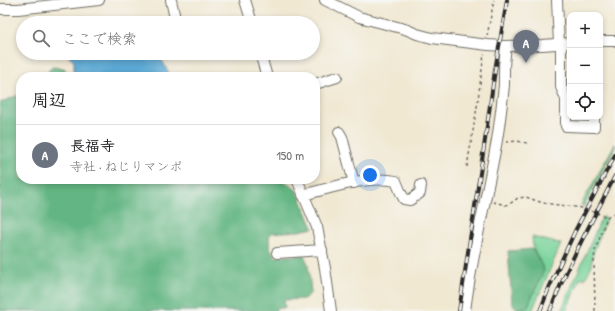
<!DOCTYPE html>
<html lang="ja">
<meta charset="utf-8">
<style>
:root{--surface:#fff;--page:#f6f6f6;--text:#202124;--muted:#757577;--line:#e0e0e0;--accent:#0f766e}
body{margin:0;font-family:"Patrick Hand","Klee One",sans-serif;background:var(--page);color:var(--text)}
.controls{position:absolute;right:12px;top:12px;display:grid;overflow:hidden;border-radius:8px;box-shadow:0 2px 6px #0003}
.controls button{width:36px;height:36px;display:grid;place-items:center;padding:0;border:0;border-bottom:1px solid var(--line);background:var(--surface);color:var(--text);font:20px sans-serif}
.you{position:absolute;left:370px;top:175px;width:14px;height:14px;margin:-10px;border:3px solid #fff;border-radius:50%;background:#1a73e8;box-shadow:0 0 0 6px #1a73e833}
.badge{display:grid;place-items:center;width:26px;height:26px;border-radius:50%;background:var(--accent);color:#fff;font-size:13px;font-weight:700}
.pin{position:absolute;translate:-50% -33px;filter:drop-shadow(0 1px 2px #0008)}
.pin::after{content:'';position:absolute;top:21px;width:14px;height:12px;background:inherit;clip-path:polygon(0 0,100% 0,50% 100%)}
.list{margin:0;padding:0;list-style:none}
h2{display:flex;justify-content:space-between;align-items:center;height:52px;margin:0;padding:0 16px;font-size:17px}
h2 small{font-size:13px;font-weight:400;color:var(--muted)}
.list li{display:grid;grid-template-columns:26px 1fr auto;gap:12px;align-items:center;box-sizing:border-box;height:60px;padding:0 16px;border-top:1px solid var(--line)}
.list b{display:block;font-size:15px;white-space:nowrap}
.list p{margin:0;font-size:13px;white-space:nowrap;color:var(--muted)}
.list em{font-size:13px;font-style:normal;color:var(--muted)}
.icon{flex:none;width:22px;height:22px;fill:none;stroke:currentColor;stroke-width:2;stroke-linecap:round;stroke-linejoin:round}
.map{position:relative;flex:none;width:615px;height:311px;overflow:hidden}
.search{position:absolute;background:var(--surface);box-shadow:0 2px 6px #0003;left:16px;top:16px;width:304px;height:44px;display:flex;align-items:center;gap:10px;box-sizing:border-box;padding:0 14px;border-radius:22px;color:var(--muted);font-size:15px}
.panel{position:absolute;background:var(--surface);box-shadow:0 2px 6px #0003;left:16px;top:72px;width:304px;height:112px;border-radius:16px}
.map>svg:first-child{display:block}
.green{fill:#7ad49b;stroke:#528063}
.forest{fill:#63b683;stroke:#477057}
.water{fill:#5daad6;stroke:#446a80}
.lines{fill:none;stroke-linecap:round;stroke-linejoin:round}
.minor-casing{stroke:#706d65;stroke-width:12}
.path{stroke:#706d65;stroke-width:1.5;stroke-dasharray:3 3;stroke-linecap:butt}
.minor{stroke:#fff;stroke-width:10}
.rail-casing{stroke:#2b2b2b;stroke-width:4}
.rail{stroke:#f6f6f2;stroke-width:2.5;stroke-dasharray:8;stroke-linecap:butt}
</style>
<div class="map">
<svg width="615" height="311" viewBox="0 0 615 311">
<rect width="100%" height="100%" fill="#f6f6f2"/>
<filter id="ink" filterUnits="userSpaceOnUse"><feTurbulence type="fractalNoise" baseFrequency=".025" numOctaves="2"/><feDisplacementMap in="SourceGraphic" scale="8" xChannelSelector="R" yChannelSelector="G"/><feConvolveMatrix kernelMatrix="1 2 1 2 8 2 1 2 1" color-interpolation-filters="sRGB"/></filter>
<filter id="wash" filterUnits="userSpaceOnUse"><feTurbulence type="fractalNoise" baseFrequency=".012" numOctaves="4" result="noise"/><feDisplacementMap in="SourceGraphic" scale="16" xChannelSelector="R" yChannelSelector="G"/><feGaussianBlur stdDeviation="0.9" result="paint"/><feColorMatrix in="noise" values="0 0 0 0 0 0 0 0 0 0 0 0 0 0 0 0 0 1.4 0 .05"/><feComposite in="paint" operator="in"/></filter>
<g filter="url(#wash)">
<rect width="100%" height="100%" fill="#f1e8d2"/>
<g class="green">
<path d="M615 144V147L584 206 581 205Z"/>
<path d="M602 217 606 218 592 257V265L585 279 581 277 566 311H561Z"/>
<path d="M532 237 561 244 532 311H516L517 308H527L544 270 533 248Z"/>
</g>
<g class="forest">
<path d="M52 67 64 68 70 77H43Z"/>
<path d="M21 94V179H280L294 187 300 197 313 228 299 231 270 233C268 243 269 248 275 257L304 255 308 264 311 292 307 297 303 299 284 300 285 308H278L275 310V311H0V103Z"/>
<path d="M533 249 544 270 527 308H517L512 304 508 251Z"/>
</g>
<path class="water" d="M71 53H158L169 73V77H72L74 67V61L70 58 69 55Z"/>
</g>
<g filter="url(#ink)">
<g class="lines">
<g class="minor-casing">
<g id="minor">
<path d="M171 0 176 23"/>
<path d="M245 0 252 23"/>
<path d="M325 0 359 17 405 29 417 34 432 38 488 45 504 46 542 45 570 43"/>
<path d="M557 0 559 44"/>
<path d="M0 9H18L99 0"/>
<path d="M600 41H615"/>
<path d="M561 43V87L566 99V126L594 127V117"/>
<path d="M260 53 267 77"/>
<path d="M315 84 337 77"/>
<path d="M339 132 342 137 354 183"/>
<path d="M297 179 317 227 325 268 331 311"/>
<path d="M303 195C331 188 368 175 396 181L401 193 404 199 410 200 420 193 421 185"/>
<path d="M277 253 322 250"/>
<path d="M465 311C472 253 487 197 497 140 500 122 502 104 504 85 504 80 504 75 504 70 504 62 505 54 506 46"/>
</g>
</g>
<g class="path">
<path d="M487 36 494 0"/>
<path d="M506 142 517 141 527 143"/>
<path d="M467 167 477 107 484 54"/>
<path d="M493 202 506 205 511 203 518 198 526 197 543 203 583 208 607 217"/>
<path d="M595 311 594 260 595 251 607 217 615 213"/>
</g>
<use href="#minor" class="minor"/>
<g class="rail-casing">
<g id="rail">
<path d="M459 311 484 147 495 70 507 0"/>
<path d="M540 311 549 288 575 231 615 155"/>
<path d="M550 311C568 264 592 221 615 176"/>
</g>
</g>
<use href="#rail" class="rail"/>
</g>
</g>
</svg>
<div class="controls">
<button>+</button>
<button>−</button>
<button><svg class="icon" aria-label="locate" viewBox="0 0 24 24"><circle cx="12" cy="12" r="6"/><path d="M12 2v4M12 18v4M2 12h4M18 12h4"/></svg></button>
</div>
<div class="you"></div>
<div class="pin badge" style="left:526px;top:63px;background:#6b7280">A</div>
<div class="search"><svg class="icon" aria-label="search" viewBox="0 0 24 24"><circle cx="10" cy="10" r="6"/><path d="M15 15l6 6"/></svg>ここで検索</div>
<section class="panel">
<h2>周辺<small></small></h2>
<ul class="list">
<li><span class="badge" style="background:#6b7280">A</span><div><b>長福寺</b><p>寺社 · ねじりマンポ</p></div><em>150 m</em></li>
</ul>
</section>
</div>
